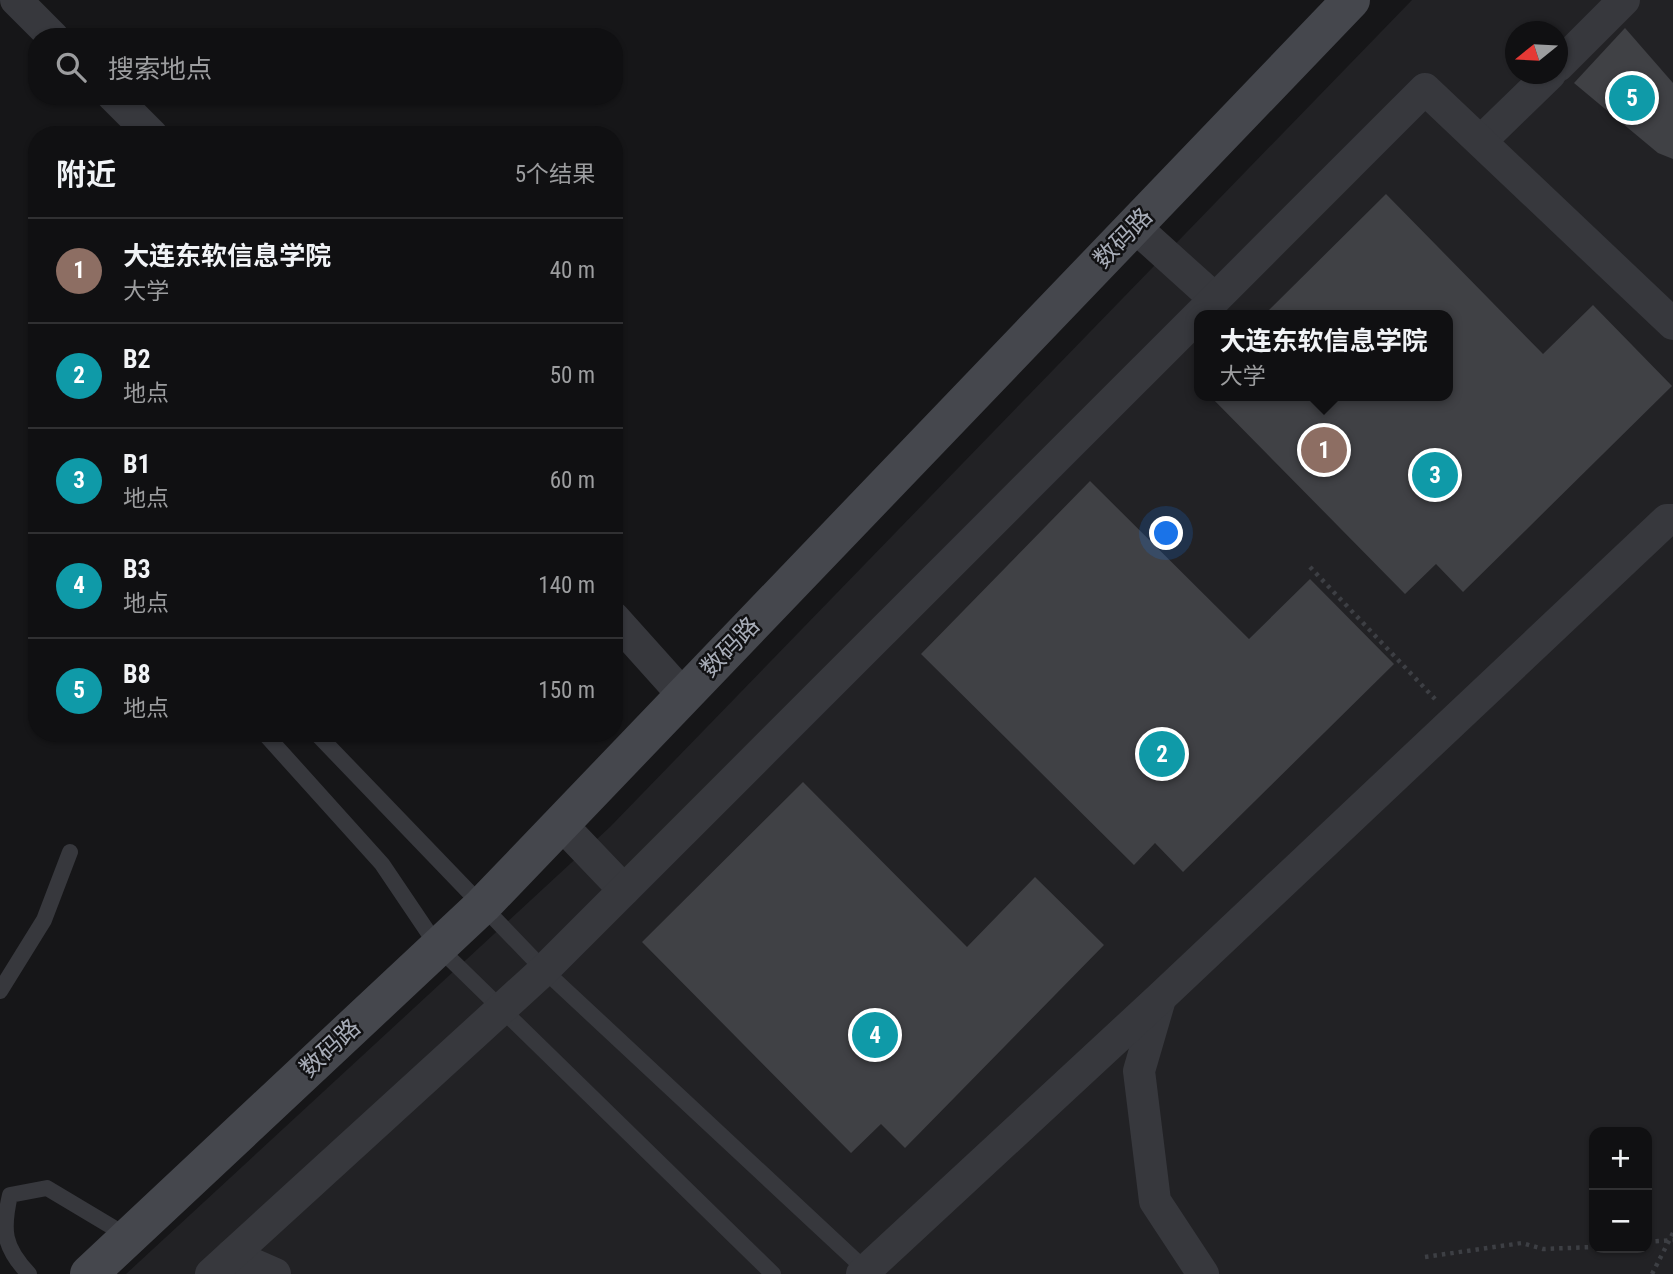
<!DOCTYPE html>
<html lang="zh">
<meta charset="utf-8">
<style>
:root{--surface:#101012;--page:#19191b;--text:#f1f3f6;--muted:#9c9d9f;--line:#303032;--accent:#f2b134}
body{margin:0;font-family:"Roboto Condensed","Noto Sans SC",sans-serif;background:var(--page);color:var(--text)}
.controls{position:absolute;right:21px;bottom:21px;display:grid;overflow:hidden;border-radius:14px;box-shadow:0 2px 5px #0004}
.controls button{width:63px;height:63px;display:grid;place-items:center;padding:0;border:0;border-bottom:2px solid var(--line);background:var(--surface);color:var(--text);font:35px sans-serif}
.compass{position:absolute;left:1505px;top:21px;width:63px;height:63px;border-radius:50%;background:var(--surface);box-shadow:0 2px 5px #0004;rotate:252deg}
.you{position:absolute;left:1167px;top:534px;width:24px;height:24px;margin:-18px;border:5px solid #fff;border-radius:50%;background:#1a73e8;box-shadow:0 0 0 10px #1a73e833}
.badge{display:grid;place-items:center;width:46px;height:46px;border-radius:50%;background:var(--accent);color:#fff;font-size:23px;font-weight:700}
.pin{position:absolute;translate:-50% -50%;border:4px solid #fff;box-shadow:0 2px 7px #0006}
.popup{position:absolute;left:1194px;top:310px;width:259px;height:91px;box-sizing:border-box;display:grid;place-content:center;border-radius:14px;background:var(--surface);filter:drop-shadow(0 2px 5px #0005);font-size:23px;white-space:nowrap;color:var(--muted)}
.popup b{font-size:26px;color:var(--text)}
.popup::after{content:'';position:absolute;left:50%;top:100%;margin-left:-14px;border:14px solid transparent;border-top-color:var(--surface)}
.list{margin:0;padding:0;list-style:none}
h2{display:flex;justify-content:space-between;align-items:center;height:91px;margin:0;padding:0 28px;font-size:30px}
h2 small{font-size:23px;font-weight:400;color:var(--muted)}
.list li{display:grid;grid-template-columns:46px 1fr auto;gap:21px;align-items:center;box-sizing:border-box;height:105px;padding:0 28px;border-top:2px solid var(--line)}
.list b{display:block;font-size:26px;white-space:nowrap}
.list p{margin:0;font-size:23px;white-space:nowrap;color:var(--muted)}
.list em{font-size:23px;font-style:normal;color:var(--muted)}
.icon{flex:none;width:38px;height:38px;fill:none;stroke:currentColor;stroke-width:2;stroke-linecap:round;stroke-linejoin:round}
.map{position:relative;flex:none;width:1673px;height:1274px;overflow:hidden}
.search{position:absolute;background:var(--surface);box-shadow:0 2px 5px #0004;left:28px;top:28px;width:595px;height:77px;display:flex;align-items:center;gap:18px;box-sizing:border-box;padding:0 24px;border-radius:28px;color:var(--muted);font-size:26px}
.panel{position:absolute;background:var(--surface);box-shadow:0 2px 5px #0004;left:28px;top:126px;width:595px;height:616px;border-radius:28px}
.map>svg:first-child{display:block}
.built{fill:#222225;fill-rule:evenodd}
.building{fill:#404145}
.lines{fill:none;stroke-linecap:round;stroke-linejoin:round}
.path{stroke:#3d3f44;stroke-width:4.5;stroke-dasharray:3.5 5;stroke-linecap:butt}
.lane{stroke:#37383d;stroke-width:16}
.street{stroke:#37383d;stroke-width:32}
.secondary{stroke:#45474d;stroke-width:38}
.labels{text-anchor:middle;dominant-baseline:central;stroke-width:5;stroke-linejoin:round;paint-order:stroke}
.street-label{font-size:24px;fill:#a8adb8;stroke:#111113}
</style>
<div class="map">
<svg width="1673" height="1274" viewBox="0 0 1673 1274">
<rect width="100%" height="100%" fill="#161618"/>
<path class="built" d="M1412 0H1673V1274H126L610 827ZM1516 32H1558V74H1516ZM1200 315H1448V396H1200ZM1594 1132H1647V1248H1594Z"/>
<g class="building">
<path d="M1625 28 1673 83V159L1658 153 1574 83Z"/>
<path d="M1386 194 1543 354 1593 305 1672 386 1463 592 1436 564 1405 594 1210 396H1448V315H1264Z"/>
<path d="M1090 481 1249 639 1310 579 1394 664 1183 872 1155 843 1134 865 921 654Z"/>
<path d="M803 782 967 947 1035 877 1104 945 905 1148 881 1124 851 1153 642 942Z"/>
</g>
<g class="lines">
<g class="path">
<path d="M1310 567 1435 699"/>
<path d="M1647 1242 1673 1240"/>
<path d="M1425 1257 1522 1243 1543 1249 1594 1247"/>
<path d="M1652 1274 1673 1233"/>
</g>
<g class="lane">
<path d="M264 733 382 864 438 947 773 1274"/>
<path d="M316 733 544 970 868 1272"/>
<path d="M0 991 44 920 70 852"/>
<path d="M29 1274C3 1247 2 1230 10 1195L47 1188 129 1237"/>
</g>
<g class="street">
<path d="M16 0 53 37"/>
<path d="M1558 66 1624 0"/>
<path d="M113 96 152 135"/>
<path d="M1481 141 1550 74"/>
<path d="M1134 226 1215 299"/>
<path d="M614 618 684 696"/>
<path d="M561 824 624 890"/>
<path d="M1160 999 1139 1071 1155 1201 1203 1274"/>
<path d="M232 1255 275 1274"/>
<path d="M211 1274 544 970 1425 89 1673 324"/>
<path d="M862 1274 1161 997 1667 520H1673"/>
</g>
<path class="secondary" d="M89 1274 483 905 1351 0"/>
</g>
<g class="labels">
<g class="street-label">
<text transform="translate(1123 238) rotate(-46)">数码路</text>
<text transform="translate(730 647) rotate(-46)">数码路</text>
<text transform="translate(330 1048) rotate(-43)">数码路</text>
</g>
</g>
</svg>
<div class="controls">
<button>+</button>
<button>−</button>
</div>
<svg class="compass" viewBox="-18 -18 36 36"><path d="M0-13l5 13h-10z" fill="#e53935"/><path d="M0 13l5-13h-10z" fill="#9c9d9f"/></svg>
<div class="you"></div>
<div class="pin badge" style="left:1324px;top:450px;background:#8d6e63">1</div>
<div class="popup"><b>大连东软信息学院</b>大学</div>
<div class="pin badge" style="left:1162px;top:754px;background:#0f9aa8">2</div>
<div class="pin badge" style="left:1435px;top:475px;background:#0f9aa8">3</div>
<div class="pin badge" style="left:875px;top:1035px;background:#0f9aa8">4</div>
<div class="pin badge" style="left:1632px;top:98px;background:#0f9aa8">5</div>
<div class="search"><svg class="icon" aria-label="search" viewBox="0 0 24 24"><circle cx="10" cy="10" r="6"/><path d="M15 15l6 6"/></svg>搜索地点</div>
<section class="panel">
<h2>附近<small>5个结果</small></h2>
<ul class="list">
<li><span class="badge" style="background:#8d6e63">1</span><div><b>大连东软信息学院</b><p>大学</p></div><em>40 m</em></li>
<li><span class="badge" style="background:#0f9aa8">2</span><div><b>B2</b><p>地点</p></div><em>50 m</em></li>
<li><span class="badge" style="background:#0f9aa8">3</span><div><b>B1</b><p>地点</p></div><em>60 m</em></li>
<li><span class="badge" style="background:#0f9aa8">4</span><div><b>B3</b><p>地点</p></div><em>140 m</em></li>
<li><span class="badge" style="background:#0f9aa8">5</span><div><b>B8</b><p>地点</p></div><em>150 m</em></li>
</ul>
</section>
</div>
